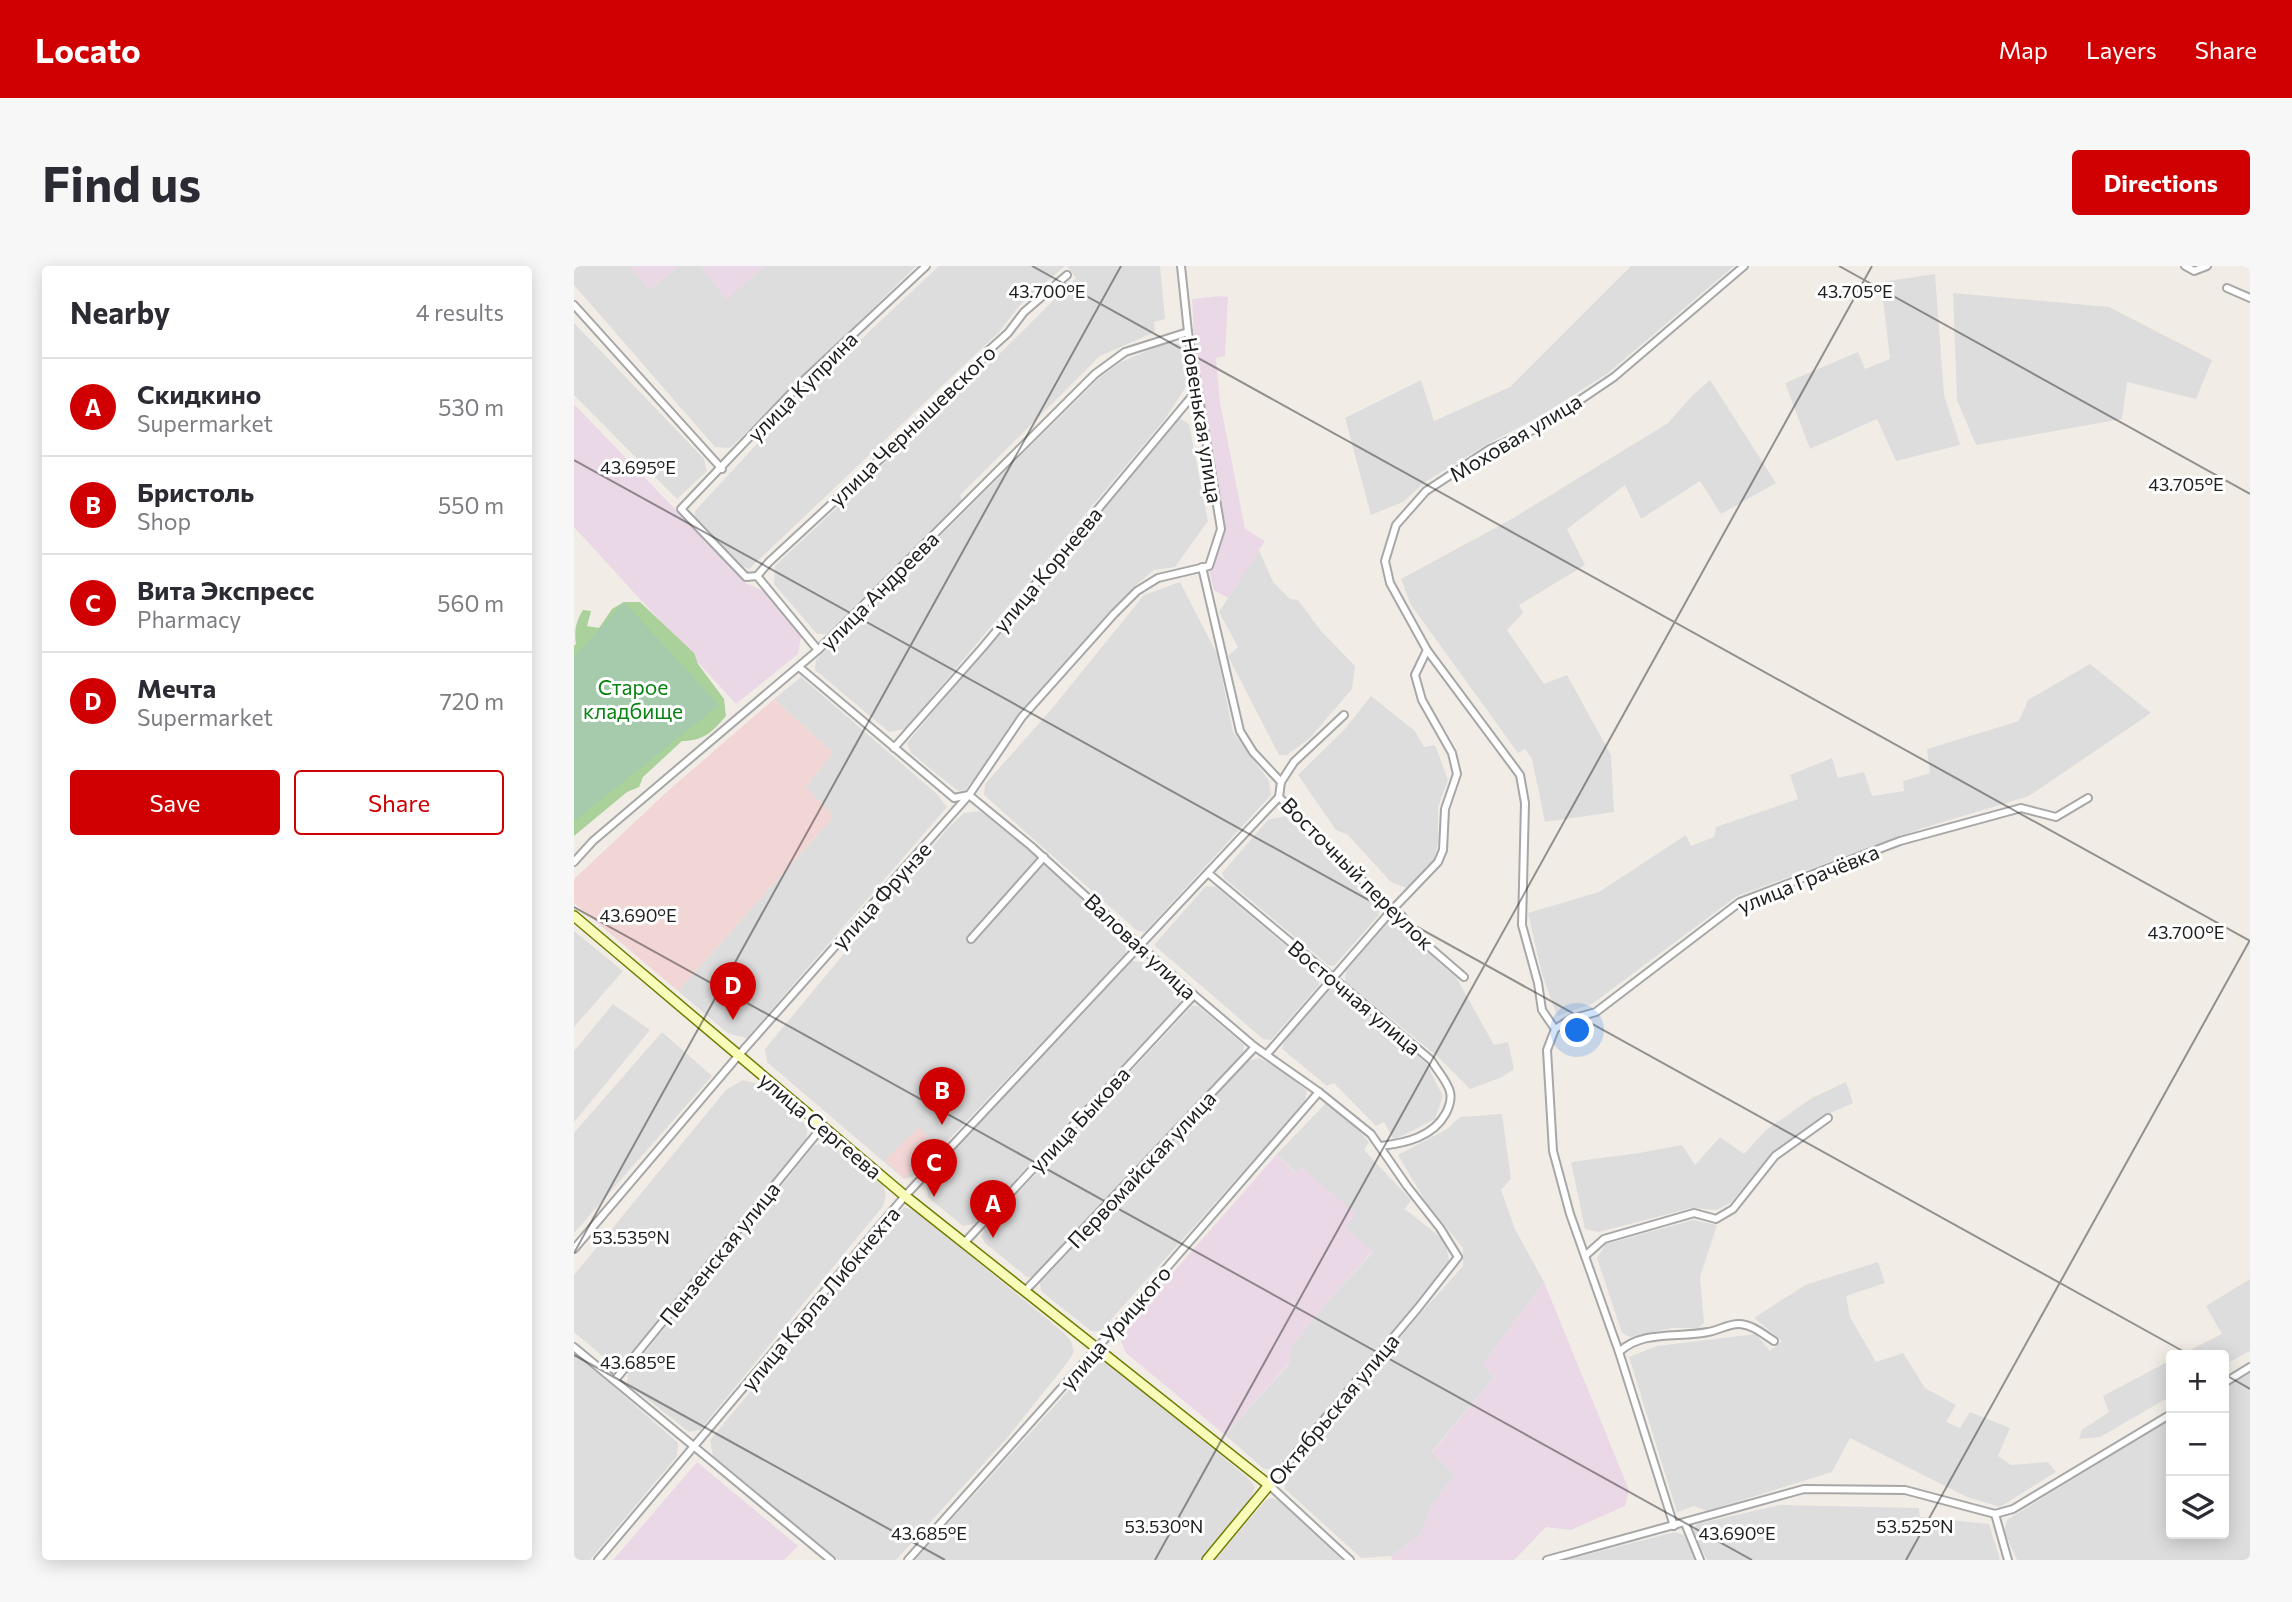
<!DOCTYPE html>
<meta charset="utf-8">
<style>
:root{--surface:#fff;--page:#f7f7f7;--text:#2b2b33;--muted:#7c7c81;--line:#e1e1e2;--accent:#d00002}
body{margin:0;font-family:Commissioner,sans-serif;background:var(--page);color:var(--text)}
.controls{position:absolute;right:21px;bottom:21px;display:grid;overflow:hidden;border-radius:7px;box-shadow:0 4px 18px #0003}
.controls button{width:63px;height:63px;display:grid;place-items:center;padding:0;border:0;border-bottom:2px solid var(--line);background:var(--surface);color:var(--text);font:35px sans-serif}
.you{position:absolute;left:1004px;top:765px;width:24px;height:24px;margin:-18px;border:5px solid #fff;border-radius:50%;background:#1a73e8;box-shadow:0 0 0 10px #1a73e833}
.badge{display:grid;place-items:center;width:46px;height:46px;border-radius:50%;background:var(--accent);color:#fff;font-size:23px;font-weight:700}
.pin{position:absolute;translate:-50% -58px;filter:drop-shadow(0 2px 4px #0008)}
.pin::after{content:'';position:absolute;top:37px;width:24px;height:21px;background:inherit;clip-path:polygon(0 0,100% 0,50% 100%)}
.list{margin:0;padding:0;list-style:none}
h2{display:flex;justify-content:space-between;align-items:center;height:91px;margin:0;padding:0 28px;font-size:30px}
h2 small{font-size:23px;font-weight:400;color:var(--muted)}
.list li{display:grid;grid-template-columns:46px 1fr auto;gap:21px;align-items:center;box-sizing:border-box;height:98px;padding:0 28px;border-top:2px solid var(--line)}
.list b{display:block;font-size:26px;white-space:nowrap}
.list p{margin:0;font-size:23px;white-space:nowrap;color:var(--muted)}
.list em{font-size:23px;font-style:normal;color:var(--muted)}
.actions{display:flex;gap:14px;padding:21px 28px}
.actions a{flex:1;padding:16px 0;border:2px solid var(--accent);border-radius:7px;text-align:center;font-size:24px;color:var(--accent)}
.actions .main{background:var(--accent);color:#fff}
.icon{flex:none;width:38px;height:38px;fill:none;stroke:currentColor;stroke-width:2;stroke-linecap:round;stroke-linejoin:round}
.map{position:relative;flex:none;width:1676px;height:1294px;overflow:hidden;border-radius:7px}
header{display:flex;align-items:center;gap:42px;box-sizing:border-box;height:98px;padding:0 35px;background:var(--accent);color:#fff}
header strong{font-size:33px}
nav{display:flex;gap:38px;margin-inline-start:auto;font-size:24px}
.intro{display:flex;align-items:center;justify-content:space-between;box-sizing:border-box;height:168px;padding:0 42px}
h1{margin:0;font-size:49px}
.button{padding:18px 32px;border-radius:7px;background:var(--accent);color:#fff;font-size:24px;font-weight:700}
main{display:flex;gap:42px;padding:0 42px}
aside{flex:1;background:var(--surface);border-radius:7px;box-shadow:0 4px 18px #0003}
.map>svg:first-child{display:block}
.residential{fill:#dedddd}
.commercial{fill:#f2d6d5}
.industrial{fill:#ead8e7}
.forest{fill:#aad19a}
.cemetery{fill:#a6caac}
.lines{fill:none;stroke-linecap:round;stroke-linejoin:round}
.street-casing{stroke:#a7a7a7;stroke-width:10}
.secondary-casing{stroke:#707c02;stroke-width:12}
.street{stroke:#fff;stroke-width:6}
.secondary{stroke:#f9fbb9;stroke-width:9}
.ticks{fill:none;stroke:#202020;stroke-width:2;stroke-opacity:0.45}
.labels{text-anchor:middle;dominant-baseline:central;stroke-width:6;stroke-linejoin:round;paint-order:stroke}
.street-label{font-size:21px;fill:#202020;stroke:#fff}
.park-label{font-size:21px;fill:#098312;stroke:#fff}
.ticks-label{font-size:18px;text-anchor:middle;fill:#202020;stroke:#fff;stroke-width:6;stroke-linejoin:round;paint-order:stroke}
</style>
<header>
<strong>Locato</strong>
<nav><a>Map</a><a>Layers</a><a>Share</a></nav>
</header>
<div class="intro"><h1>Find us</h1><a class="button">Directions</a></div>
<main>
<aside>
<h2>Nearby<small>4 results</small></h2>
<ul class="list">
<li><span class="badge">A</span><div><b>Скидкино</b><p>Supermarket</p></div><em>530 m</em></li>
<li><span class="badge">B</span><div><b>Бристоль</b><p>Shop</p></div><em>550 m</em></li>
<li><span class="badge">C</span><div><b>Вита Экспресс</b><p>Pharmacy</p></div><em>560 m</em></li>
<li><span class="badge">D</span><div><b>Мечта</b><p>Supermarket</p></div><em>720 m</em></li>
</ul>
<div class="actions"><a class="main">Save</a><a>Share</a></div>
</aside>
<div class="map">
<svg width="1676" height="1294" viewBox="0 0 1676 1294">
<rect width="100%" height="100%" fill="#f1ede6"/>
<g class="residential">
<path d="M0 0H56L76 23 105 0H127L152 33 190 0H342L156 182 141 181 0 19Z"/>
<path d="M365 0H491L446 39 425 66 175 303 168 300 120 254 121 245 231 126Z"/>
<path d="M493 0H586L591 53 580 56 581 66 526 90 386 229 388 234 252 368H243L200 318 201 300 404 109 502 12Z"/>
<path d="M1057 0H1160L1034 107 965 151 915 177 851 216 829 236 797 249 771 152 847 114 860 155 936 121Z"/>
<path d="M1361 8 1370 129 1386 179 1322 195 1303 153 1236 183 1211 117 1284 86 1291 103 1316 93 1307 16Z"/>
<path d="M1379 27 1535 41 1638 94 1622 133 1553 116 1548 153 1402 179 1383 134Z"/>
<path d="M0 57 130 193 133 205 103 233 0 129Z"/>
<path d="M594 76 605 78 617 113 591 153 331 463 315 466 241 404 242 394 525 112 547 96Z"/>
<path d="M1136 114 1202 217 1147 248 1126 215 1067 253 1051 219 993 263 1011 299 945 339 949 347 933 364 970 418 993 409 1037 489 1040 546 971 556 958 493 951 483 944 487 837 339 827 313 936 254 1094 157 1118 130Z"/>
<path d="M605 152 615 158 634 255 601 301 580 304 562 319 391 524 384 525 337 487 333 477Z"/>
<path d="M685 284 699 316 716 333 724 334 747 365 781 400 778 423 736 472 713 489H705L654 390 664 381 645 346Z"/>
<path d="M606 316 643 388 659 466 695 515 697 529 571 666 562 664 410 529 411 518 476 445 570 329Z"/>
<path d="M1516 398 1577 447 1455 530 1346 563 1163 630 1018 738 983 750 968 708 954 647 1025 626 1112 569 1117 580 1140 571 1142 561 1224 533 1216 509 1258 492 1264 512 1290 506 1298 530 1330 525 1329 515 1356 507 1353 483 1445 455 1454 434Z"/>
<path d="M227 411 363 528 373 541 173 772 155 768 104 725 260 550 231 521 259 487 200 433Z"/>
<path d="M797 430 841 465 850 481 861 479 874 514 864 541V577L860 594 833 622 817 616 774 569 762 564 724 509 770 464Z"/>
<path d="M406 545 470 591 551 671 552 688 340 910 330 913 193 796 191 783 374 562 390 547Z"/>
<path d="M711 550 804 640 805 649 760 700 754 699 650 612 648 607 694 554Z"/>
<path d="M632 620 642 621 743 706 745 719 697 774 689 773 580 679Z"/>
<path d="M815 655 828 659 842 677 882 711 920 779 934 776 940 803 926 812 896 823 863 790 771 715 772 705Z"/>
<path d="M0 665 49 705 0 761Z"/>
<path d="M558 695 568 696 606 730V737L400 958 389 960 355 932 352 920 357 909Z"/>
<path d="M763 721 852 797 869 830 861 853 820 874 810 856 802 860 760 817 753 820 708 783 711 774 754 725Z"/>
<path d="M39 738 76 764 0 856V785Z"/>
<path d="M618 740H624L670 779 669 787 458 1011H453L411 977 407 970 411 962Z"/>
<path d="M88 766 138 810 0 967V867Z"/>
<path d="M685 792 707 803 733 825 730 837 526 1066 517 1065 467 1025 466 1017 673 795Z"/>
<path d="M169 814 184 818 234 861 232 873 48 1099 40 1100 0 1066V1009L152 824Z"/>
<path d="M1272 816 1279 837 1252 849 1199 887 1157 936 1143 944 1117 942 1025 966 1011 963 997 896 1065 887 1108 879 1121 899 1146 871 1170 888 1192 864 1238 832Z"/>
<path d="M751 838 766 844 795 876 790 884 837 934 831 943 871 975 875 994 865 1013 701 1203H690L651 1169 714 1099 718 1079 758 1030 799 986 770 961 781 948 727 901 722 907 703 888Z"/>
<path d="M928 848 937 913 927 924 941 963 970 1016 909 1098 920 1111 858 1186 881 1209 857 1241 846 1269 817 1290 787 1292 711 1223 710 1209 847 1047 889 1000V982L853 938 824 889 873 863 886 851Z"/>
<path d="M253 875 309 919 312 929 309 940 126 1164 115 1166 53 1117 54 1107 240 880Z"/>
<path d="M330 941 342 945 490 1067 497 1075 500 1086 493 1097 433 1172 322 1294H264L139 1191 136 1174Z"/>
<path d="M1119 954 1143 959 1126 1011 1130 1057 1124 1062H1098L1056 1071 1048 1067 1023 992 1032 978Z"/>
<path d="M1304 996 1311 1017 1272 1030 1276 1051 1302 1096 1329 1087 1351 1122 1382 1139 1372 1156 1386 1162 1396 1146 1436 1162 1424 1190 1437 1199 1474 1196 1482 1206 1426 1241 1393 1231 1276 1172 1258 1206 1133 1245 1120 1240 1103 1246 1055 1091 1083 1080 1182 1068 1196 1085 1208 1075 1180 1052 1231 1019Z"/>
<path d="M1676 1013V1085L1650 1099V1089H1606L1648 1068 1632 1040Z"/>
<path d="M0 1086 104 1177 103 1190 16 1294H0Z"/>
<path d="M1597 1094V1130L1526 1171 1505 1173 1508 1164 1535 1146 1529 1130Z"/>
<path d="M525 1096 536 1098 674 1212 681 1221 677 1232 626 1294H341L513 1104Z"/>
<path d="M1676 1104V1294H1443L1430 1265 1433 1254 1597 1153V1268H1650V1120Z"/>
<path d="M698 1232 704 1234 768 1294H641L692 1234Z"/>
<path d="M1206 1239 1345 1242 1346 1251 1415 1258 1426 1294H1133L1119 1267 1123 1258Z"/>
<path d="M1101 1266 1110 1269 1122 1294H992Z"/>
</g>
<g class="commercial">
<path d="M200 433 259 487 231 521 260 550 104 725 0 637V613L96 523Z"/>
<path d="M345 861 363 881 330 913 311 894Z"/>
</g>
<g class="industrial">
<path d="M56 0H105L76 23Z"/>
<path d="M127 0H190L152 34Z"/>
<path d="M645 30 654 31 651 90 642 92 646 136 671 263 691 275 654 332 640 324 633 296 645 254 624 143 618 33Z"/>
<path d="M0 138 173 318 188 324 227 371 224 388 162 438 0 261Z"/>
<path d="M703 888 721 907 727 901 782 948 770 961 799 985 758 1030 718 1079 714 1098 651 1169 552 1087 547 1076 552 1060Z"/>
<path d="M970 1016 1055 1224 1051 1240 997 1264 972 1261 940 1294H818L817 1290 846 1269 857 1241 881 1209 858 1187 920 1111 909 1098Z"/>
<path d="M123 1196 224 1280 210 1294H39Z"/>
</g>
<path class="forest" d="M50 336H66L120 387 124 398 150 433 152 450C139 465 130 475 108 475L69 511 65 521 53 526 0 570V380L2 378C0 365 2 355 9 344L17 345 13 360 25 362 38 343Z"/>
<path class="cemetery" d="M50 336 145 439 0 555V391Z"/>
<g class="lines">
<g class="street-casing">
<g id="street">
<path d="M1611 0 1620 5 1633 0"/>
<path d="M1653 22 1676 32"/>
<path d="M0 39 148 203"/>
<path d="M628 301 666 465 679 486 707 516 705 531 818 644 828 650 846 673 890 711"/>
<path d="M183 310 195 296 399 107 414 85 434 67 450 46 493 9"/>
<path d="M244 384 183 310 172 311 107 243 225 119 352 0"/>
<path d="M225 401 380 532 395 529 457 580 620 729 681 781 745 826 797 868 833 920 866 962 884 991 844 1042 695 1219 776 1294"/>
<path d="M320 482 409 381 624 123"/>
<path d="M707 516 720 496 770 449"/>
<path d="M0 596 19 575 244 384 521 108 551 86 614 66"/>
<path d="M634 607 857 794C862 803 874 816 876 826 878 834 875 841 872 847 859 871 832 877 807 880"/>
<path d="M397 673 470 591"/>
<path d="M981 763 997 753 1022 746 1166 636 1326 575 1447 542 1482 551 1514 532"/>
<path d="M693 788 818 644 864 596 869 584 871 543 883 508 878 487 848 434 841 409 853 384"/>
<path d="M391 976 620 729"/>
<path d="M0 983 164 790 395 529 448 451 540 348 563 325 584 312 635 300 647 263 614 66 607 0"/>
<path d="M1011 990 1030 973 1120 947 1142 953 1159 943 1201 890 1254 852"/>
<path d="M452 1024 681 781"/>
<path d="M0 1081 257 1294"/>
<path d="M1045 1086C1068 1064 1104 1072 1134 1066 1144 1065 1155 1057 1166 1058 1179 1059 1189 1068 1200 1075"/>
<path d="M41 1114 249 860"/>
<path d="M1650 1117 1676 1101"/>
<path d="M1421 1248 1434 1294"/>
<path d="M1111 1257 1126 1294"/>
<path d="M1100 1260 1045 1086 996 948 979 885 973 784 981 763 968 744 964 717 948 659 951 537 946 509 853 384 816 317 811 295 822 259 852 225 916 183 966 161 1040 111 1170 0"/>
<path d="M24 1294 331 930 705 531"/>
<path d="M334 1294 524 1081 745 826"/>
<path d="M973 1294 1230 1223 1331 1224 1421 1248 1439 1243 1597 1148"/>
</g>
</g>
<g class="secondary-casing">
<path id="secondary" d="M0 650 331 930 695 1219 633 1294"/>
</g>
<use href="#street" class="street"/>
<use href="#secondary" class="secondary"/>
</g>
<path class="ticks" d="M458 0 1676 675M1265 0 1676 228M0 194 1616 1089M0 641 1178 1294M0 987 547 0M0 1089 371 1294M1650 1108 1676 1123M581 1294 1298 0M1332 1294 1676 674"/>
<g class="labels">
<g class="street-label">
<text transform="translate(228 120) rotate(-45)">улица Куприна</text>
<text transform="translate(629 154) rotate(81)">Новенькая улица</text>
<text transform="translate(338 159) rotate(-44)">улица Чернышевского</text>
<text transform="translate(941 171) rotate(-31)">Моховая улица</text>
<text transform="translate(473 303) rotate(-50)">улица Корнеева</text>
<text transform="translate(305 324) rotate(-45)">улица Андреева</text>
<text transform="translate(784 607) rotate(45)">Восточный переулок</text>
<text transform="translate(1234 612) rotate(-22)">улица Грачёвка</text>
<text transform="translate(307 629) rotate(-48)">улица Фрунзе</text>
<text transform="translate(567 680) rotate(43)">Валовая улица</text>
<text transform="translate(781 731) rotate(40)">Восточная улица</text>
<text transform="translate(505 853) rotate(-47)">улица Быкова</text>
<text transform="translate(247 859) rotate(40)">улица Сергеева</text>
<text transform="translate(567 903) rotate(-47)">Первомайская улица</text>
<text transform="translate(145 987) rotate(-51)">Пензенская улица</text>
<text transform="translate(246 1032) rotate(-50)">улица Карла Либкнехта</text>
<text transform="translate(541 1061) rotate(-49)">улица Урицкого</text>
<text transform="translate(759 1143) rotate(-50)">Октябрьская улица</text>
</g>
<g class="park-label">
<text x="59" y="420">Старое<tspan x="59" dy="24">кладбище</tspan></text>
</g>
</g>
<g class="ticks-label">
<text x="1281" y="32">43.705°E</text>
<text x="473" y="32">43.700°E</text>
<text x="64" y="208">43.695°E</text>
<text x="1612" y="225">43.705°E</text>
<text x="64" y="656">43.690°E</text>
<text x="1612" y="673">43.700°E</text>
<text x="57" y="978">53.535°N</text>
<text x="64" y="1103">43.685°E</text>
<text x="590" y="1267">53.530°N</text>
<text x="1341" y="1267">53.525°N</text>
<text x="355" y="1274">43.685°E</text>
<text x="1163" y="1274">43.690°E</text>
</g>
</svg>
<div class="controls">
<button>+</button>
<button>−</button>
<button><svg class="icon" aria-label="layers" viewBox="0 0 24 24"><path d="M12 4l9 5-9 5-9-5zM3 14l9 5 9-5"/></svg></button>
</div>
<div class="you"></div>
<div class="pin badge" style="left:419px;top:972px">A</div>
<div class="pin badge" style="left:368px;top:859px">B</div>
<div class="pin badge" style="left:360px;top:931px">C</div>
<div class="pin badge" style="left:159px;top:754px">D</div>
</div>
</main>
